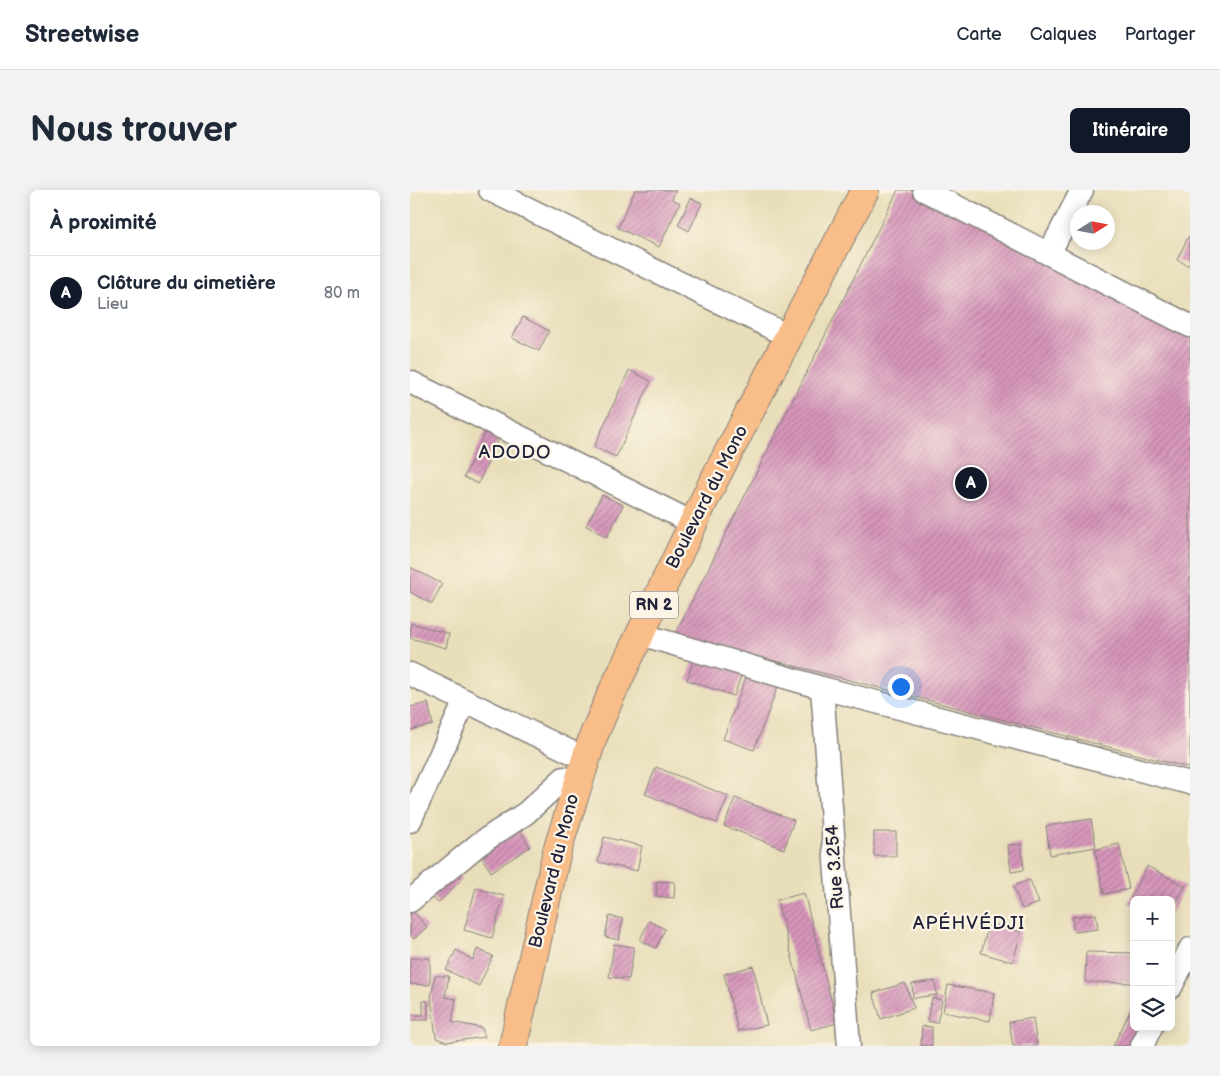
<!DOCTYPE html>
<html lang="fr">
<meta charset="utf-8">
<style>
:root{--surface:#fff;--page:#f2f2f3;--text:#1f2937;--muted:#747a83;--line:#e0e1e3;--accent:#111827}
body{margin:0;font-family:"Balsamiq Sans",sans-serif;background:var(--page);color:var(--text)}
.controls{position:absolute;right:15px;bottom:15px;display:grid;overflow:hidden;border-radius:8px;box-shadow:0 2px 12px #0003}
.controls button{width:45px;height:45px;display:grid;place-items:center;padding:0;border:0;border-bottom:1px solid var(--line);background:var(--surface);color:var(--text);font:25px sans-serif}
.compass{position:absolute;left:660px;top:15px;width:45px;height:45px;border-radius:50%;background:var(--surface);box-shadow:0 2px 12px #0003;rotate:79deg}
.you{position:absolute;left:490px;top:496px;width:18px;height:18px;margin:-12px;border:4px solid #fff;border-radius:50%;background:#1a73e8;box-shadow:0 0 0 8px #1a73e833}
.badge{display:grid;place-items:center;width:32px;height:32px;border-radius:50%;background:var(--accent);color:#fff;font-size:16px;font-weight:700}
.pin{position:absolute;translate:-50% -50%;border:2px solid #fff;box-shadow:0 1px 5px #0006}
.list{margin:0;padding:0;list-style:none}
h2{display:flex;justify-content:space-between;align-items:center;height:65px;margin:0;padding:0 20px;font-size:21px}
h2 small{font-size:16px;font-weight:400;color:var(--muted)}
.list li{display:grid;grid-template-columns:32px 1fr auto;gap:15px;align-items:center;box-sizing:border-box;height:75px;padding:0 20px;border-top:1px solid var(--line)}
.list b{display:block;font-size:19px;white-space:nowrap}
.list p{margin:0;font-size:16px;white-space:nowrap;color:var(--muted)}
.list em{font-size:16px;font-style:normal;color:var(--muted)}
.icon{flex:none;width:28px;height:28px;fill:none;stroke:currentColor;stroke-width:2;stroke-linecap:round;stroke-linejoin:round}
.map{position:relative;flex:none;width:780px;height:856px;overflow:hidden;border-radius:8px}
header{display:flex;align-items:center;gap:30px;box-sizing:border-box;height:70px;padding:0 25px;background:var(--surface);border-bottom:1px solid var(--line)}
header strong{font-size:24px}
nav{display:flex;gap:28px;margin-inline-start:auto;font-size:18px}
.intro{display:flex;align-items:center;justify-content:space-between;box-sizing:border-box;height:120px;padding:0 30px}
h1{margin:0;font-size:35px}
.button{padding:12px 22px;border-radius:8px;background:var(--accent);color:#fff;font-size:18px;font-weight:700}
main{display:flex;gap:30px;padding:0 30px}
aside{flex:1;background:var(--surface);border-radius:8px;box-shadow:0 2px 12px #0003}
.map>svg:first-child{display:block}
.building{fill:url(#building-hatch)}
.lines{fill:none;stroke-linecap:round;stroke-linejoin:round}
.minor-casing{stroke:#85807a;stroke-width:25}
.primary-casing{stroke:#85807a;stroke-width:30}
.minor{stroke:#fff;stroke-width:22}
.primary{stroke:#f8bd88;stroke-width:28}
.labels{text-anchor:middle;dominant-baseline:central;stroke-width:4.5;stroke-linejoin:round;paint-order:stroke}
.shield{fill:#fcf5e5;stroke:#63616e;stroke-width:1}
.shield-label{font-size:16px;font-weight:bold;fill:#22223b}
.street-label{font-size:18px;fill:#22223b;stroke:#fcf5e5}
.neighbourhood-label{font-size:19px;letter-spacing:1px;fill:#22223b;stroke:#fcf5e5}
</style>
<header>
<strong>Streetwise</strong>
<nav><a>Carte</a><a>Calques</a><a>Partager</a></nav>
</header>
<div class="intro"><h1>Nous trouver</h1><a class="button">Itinéraire</a></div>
<main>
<aside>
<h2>À proximité<small></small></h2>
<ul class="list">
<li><span class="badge">A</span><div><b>Clôture du cimetière</b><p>Lieu</p></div><em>80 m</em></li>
</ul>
</aside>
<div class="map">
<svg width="780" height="856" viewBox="0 0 780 856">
<defs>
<pattern id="building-hatch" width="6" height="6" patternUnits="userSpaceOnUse" patternTransform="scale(1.25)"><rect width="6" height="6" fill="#d796bb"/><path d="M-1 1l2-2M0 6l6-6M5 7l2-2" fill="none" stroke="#ae7a99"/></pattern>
</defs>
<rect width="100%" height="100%" fill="#fcf5e5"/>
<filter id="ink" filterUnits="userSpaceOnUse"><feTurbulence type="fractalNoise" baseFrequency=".02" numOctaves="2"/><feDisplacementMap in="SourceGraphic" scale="10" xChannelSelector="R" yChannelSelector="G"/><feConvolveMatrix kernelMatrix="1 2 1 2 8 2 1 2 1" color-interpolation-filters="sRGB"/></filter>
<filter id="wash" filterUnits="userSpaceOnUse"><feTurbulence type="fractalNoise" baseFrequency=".0096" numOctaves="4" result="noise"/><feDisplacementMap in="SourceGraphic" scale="20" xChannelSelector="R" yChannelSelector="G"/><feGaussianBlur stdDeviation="1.12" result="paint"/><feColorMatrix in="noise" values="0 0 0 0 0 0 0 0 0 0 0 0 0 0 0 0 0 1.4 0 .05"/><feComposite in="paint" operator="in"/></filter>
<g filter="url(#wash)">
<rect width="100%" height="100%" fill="#e8deba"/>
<g id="blocks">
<g class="building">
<path d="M225 0H266L262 9 270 13 249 57 208 38Z"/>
<path d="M488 0H502L540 13 780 141V578L265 445Z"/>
<path d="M281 8 292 13 279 41 268 35Z"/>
<path d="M778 47 780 48V76L767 70Z"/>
<path d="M113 127 139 141 129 161 102 148Z"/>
<path d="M219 180 241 191 206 267 184 257Z"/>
<path d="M77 238 91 244 68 294 54 287Z"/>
<path d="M192 305 213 315 197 347 176 336Z"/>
<path d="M0 377 32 394 22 414 0 402Z"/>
<path d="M1 433 39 444 36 458 0 448Z"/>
<path d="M284 467 332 483 324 506 277 490Z"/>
<path d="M337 484 368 496 344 560 313 549Z"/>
<path d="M18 513 23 535 0 540V517Z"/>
<path d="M246 577 318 606 307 633 235 604Z"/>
<path d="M325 608 384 630 374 659 314 636Z"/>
<path d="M681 629 686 657 640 665 636 636Z"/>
<path d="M107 635 120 657 81 682 67 660Z"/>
<rect x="464" y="642" width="22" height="24"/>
<path d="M194 647 232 656 227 681 188 672Z"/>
<path d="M611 654 614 680 601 682 598 655Z"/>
<path d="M709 654 719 699 694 704 685 660Z"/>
<path d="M737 676 775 696 761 723V710H724V716L718 713Z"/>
<path d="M42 679 52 689 28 713 18 703Z"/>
<path d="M620 690 629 713 612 719 603 696Z"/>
<path d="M247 691 265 692 264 708 246 706Z"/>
<path d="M66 698 94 706 82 748 54 740Z"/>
<path d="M394 703 427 833 401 840 367 710Z"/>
<path d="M1 719 17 737 4 749 0 745Z"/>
<path d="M686 724 688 739 664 742 662 727Z"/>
<path d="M199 726 213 729 209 750 195 747Z"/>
<path d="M239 731 255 739 246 758 230 750Z"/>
<path d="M579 733 611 742 603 772 571 763Z"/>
<path d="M204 754 224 757 219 789 199 787Z"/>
<path d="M67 759 83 766 69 796 36 780 46 760 63 770Z"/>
<path d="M676 762 724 763V793L675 792Z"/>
<path d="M0 768H20V795L0 794Z"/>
<path d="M343 776 357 835 328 841 314 784Z"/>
<path d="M25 786H39L35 807 46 809 42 832 72 838 75 847 37 852 26 848 21 808Z"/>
<path d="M525 791 527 805 503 808 502 794Z"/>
<path d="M495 793 504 818 471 829 463 803Z"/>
<path d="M538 795 584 803 580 831 533 822Z"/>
<path d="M522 808 532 810 527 833 517 831Z"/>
<path d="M13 811H18V830H0V825H13Z"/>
<path d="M724 813V837H731L721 856H703Z"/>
<path d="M623 828 627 856H603L599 832Z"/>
<path d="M512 836 522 837V856H511Z"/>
</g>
</g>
</g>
<g filter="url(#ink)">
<use href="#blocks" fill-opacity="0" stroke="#85807a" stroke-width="1"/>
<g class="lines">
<g class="minor-casing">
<g id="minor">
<path d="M80 0 366 140"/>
<path d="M514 0 780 136"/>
<path d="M639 64 672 0"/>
<path d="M0 192 271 327"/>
<path d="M230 444 412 498 780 593"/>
<path d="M0 484 163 563"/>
<path d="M412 498 439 856"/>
<path d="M0 631 55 511"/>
<path d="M0 711 69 654 116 623 154 588"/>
<path d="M761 797 780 759"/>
<path d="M732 856 741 837"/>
</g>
</g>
<g class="primary-casing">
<path id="primary" d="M103 856 147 661 183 547 201 505 301 296 455 0"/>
</g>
<use href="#minor" class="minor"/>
<use href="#primary" class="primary"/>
</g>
</g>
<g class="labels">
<rect class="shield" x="220" y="401.5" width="48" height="27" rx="4"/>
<g class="shield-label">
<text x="244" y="415">RN 2</text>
</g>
<g class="street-label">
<text transform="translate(297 307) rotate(-63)">Boulevard du Mono</text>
<text transform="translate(425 677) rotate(-94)">Rue 3.254</text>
<text transform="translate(144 681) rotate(-76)">Boulevard du Mono</text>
</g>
<g class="neighbourhood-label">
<text x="105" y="262">ADODO</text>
<text x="559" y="733">APÉHVÉDJI</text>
</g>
</g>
</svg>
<div class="controls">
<button>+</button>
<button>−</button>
<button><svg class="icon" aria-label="layers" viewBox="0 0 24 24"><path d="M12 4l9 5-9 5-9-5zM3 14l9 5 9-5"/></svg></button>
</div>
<svg class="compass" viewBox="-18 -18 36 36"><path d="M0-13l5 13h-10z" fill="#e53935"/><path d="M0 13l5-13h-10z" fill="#747a83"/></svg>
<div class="you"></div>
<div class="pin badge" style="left:561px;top:293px">A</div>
</div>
</main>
